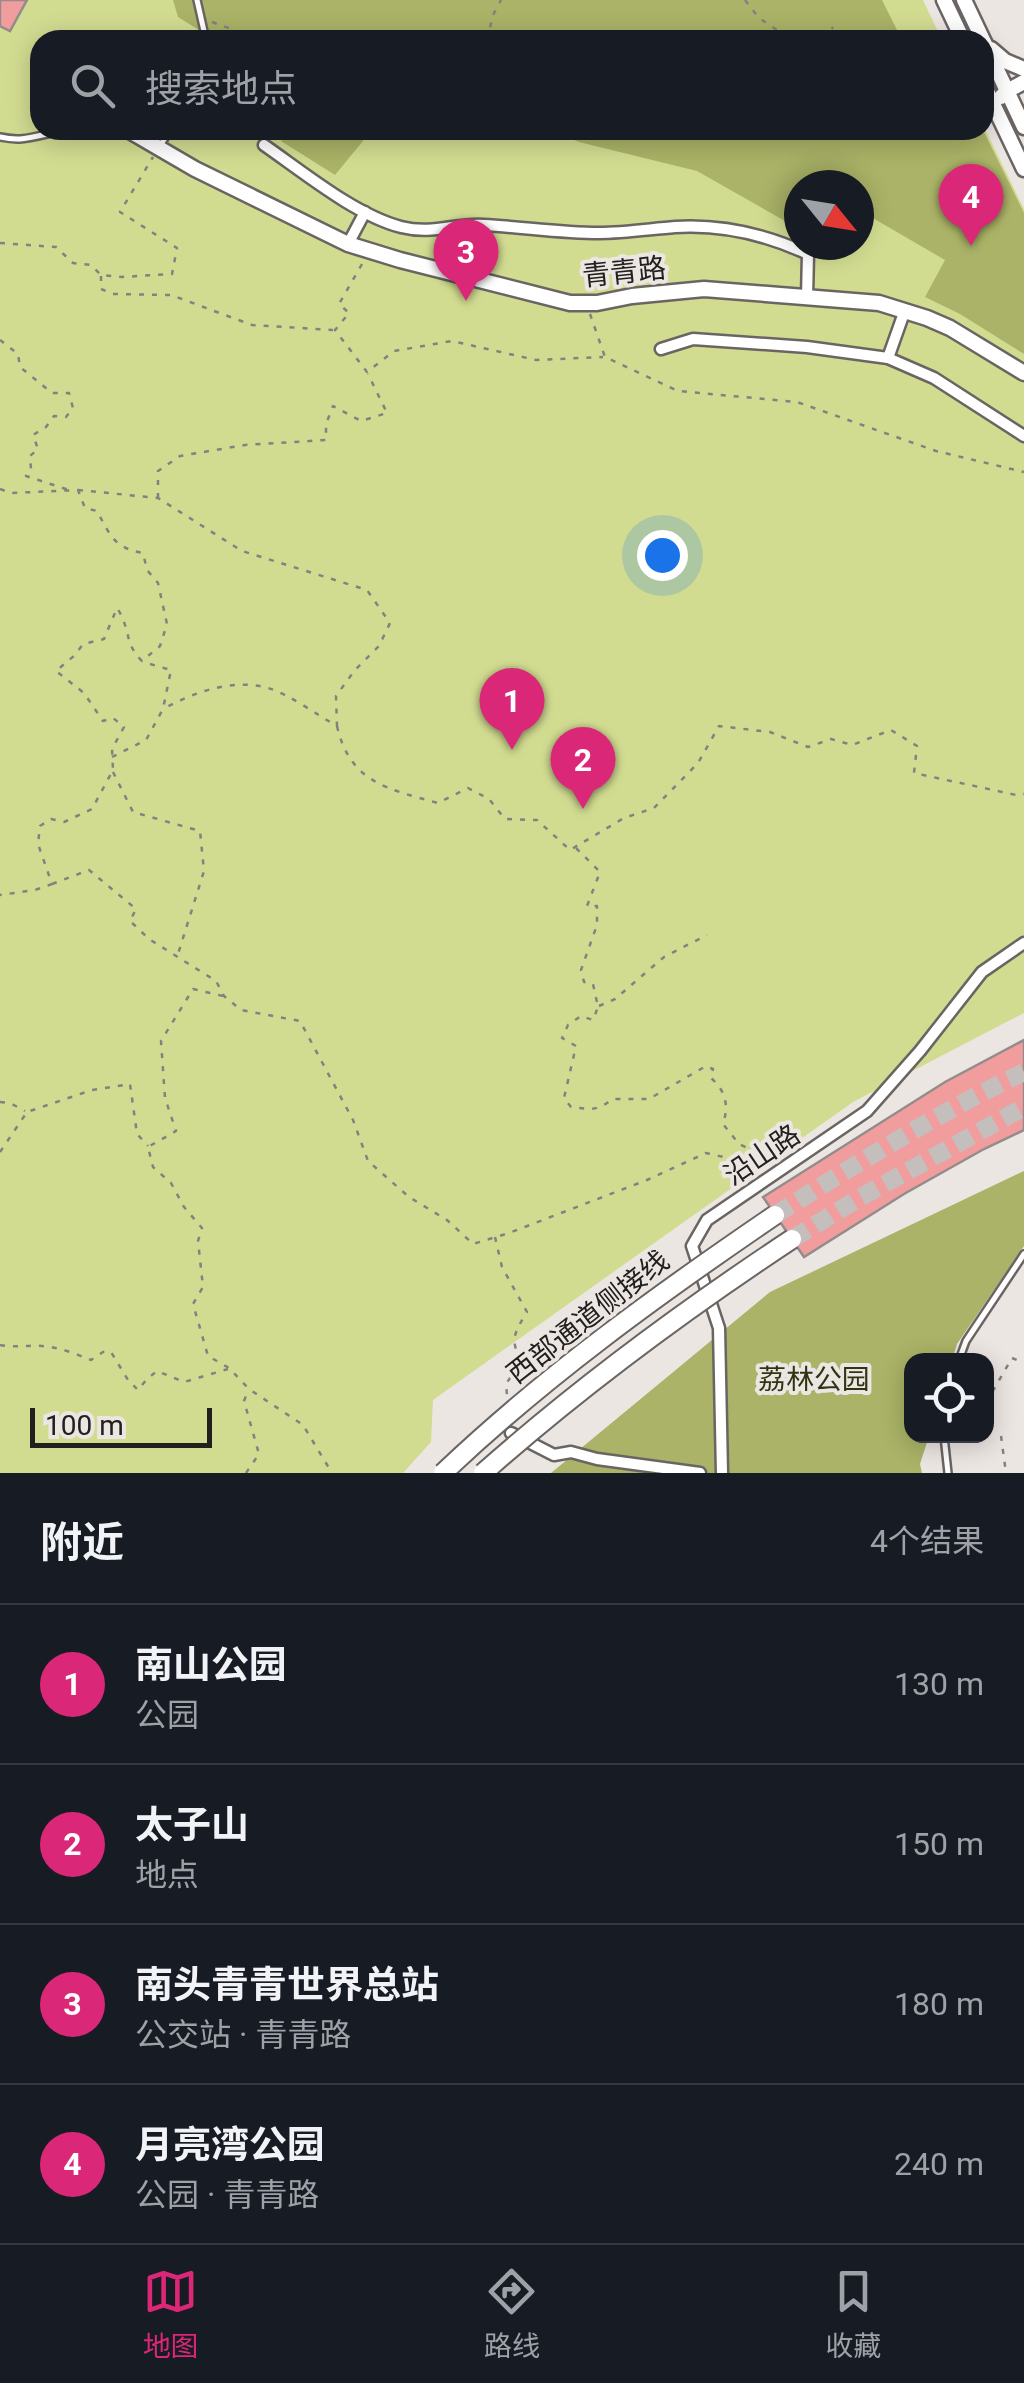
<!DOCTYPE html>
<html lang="zh">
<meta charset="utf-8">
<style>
:root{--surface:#171b24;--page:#242831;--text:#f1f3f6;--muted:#9ea1a6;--line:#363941;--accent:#db2777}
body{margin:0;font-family:Roboto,"Noto Sans SC",sans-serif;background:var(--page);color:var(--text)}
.controls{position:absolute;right:30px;bottom:30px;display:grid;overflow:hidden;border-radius:20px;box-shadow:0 5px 25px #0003}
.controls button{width:90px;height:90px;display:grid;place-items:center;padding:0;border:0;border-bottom:2px solid var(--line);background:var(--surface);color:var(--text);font:50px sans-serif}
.compass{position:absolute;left:784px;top:170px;width:90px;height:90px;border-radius:50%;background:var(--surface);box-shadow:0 5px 25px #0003;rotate:120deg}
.scale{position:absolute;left:30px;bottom:25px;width:182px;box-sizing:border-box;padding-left:10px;border:5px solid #22201f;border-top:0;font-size:28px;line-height:35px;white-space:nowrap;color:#22201f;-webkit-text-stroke:8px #ece6e3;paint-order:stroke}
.you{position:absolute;left:662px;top:555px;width:35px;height:35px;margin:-25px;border:8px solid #fff;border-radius:50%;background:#1a73e8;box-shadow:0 0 0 15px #1a73e833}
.badge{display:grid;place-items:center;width:65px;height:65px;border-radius:50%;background:var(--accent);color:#fff;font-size:32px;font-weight:700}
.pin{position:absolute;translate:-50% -82px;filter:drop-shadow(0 2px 5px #0008)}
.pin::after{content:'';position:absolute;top:52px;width:35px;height:30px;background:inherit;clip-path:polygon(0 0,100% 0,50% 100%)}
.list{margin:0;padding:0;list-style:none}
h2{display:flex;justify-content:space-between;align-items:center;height:130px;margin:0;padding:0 40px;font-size:42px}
h2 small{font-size:32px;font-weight:400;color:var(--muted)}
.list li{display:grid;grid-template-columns:65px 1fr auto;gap:30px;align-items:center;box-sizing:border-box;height:160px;padding:0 40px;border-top:2px solid var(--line)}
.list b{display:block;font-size:38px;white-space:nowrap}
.list p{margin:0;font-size:32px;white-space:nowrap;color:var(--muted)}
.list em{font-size:32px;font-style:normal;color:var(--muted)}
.icon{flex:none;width:55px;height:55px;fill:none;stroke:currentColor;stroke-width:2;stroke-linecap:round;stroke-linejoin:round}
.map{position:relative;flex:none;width:1024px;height:1473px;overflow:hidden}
.search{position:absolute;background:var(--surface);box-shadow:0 5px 25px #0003;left:30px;right:30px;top:30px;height:110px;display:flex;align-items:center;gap:25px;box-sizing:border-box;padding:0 35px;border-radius:30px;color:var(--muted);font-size:38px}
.sheet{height:770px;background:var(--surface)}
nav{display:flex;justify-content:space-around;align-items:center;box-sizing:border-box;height:140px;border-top:2px solid var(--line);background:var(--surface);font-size:28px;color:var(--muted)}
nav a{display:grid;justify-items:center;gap:5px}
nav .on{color:var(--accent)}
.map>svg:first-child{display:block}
.green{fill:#d2dc91;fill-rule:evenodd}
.forest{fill:#aab367}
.building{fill:#f29d9d;stroke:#928c8b;stroke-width:2.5}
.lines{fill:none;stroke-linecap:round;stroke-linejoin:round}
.highway-tunnel{stroke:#c4bebc;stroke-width:18;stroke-dasharray:18 9;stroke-linecap:butt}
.lane-casing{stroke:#6a6562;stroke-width:10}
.street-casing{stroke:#6a6562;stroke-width:15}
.secondary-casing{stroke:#6a6562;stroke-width:19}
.path{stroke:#85817f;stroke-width:2.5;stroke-dasharray:5 8;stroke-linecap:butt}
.lane{stroke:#fff;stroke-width:5}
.street{stroke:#fff;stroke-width:10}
.secondary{stroke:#fff;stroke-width:14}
.highway-bridge-casing{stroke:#6a6562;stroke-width:22;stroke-linecap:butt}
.highway-bridge{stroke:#fff;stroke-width:18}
.labels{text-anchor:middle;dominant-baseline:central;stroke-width:8;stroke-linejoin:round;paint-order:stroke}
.street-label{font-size:28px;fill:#22201f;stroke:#ece6e3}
.park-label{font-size:28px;fill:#303412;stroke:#ece6e3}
</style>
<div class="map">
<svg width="1024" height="1473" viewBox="0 0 1024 1473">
<rect width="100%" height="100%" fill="#ece6e3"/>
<path class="green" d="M0 0H923L942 40H40V130H984V127L1024 209V1013L853 1102 433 1400 431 1442 403 1473H0ZM799 185H859V245H799Z"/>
<g class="forest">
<path d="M173 0H882L902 40H215L178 17Z"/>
<path d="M287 130H372L335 175 281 141Z"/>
<path d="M550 130H983L1024 213V354L960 314 925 297 945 260 859 210V185H799V229L697 171 579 142Z"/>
<path d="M1024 1171V1246L957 1344 952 1360H912V1436H929L920 1464 922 1473H551L770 1292Z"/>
</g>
<g class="building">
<path d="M0 0H27L10 31 0 26Z"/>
<path d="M1024 1040V1130L984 1149 904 1194 804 1257 763 1197 945 1082Z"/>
</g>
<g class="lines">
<g class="highway-tunnel">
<path d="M775 1215C856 1164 938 1113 1024 1072"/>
<path d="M792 1239 861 1197 1024 1107"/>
</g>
<g class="lane-casing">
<g id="lane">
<path d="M197 0 206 40"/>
<path d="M0 137C24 142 34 136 57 132 78 129 102 132 124 132"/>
<path d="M160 146 170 130"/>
<path d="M959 1360 966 1341 1024 1254"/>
<path d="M944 1436 948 1473"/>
</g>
</g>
<g class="street-casing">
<g id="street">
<path d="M264 145C303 172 355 215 401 227 433 235 455 223 484 225 523 227 560 233 599 233 624 233 650 229 675 227 723 224 765 234 808 254L807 297"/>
<path d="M348 244 365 212"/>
<path d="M661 349 693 339 807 347 888 358 934 378 1024 436"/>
<path d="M888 358 905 310"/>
<path d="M511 1433 554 1455 571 1452 597 1459 700 1473"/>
<path d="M722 1473 719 1328 692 1246 707 1220 867 1111 920 1051 982 972 1024 943"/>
</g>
</g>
<g class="secondary-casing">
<g id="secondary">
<path d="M944 0 963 40"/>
<path d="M964 0 983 40"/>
<path d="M984 42 1024 127"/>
<path d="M991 49 1005 61 1024 69"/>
<path d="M984 85 1024 169"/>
<path d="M1001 97 1007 91 1024 82"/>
<path d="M128 130 195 169 348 244 400 260 570 303H597L632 296 704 289 879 303 927 318 950 328 1024 373"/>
</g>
</g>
<g class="path">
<path d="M745 0 759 18 792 40"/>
<path d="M212 22 245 34 250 40"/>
<path d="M450 40 462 34 484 40"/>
<path d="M487 40 493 15 501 0"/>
<path d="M825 40 833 27"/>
<path d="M0 243 56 247 73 263 91 265 101 275 122 277 172 274 177 248 120 212 153 157"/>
<path d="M362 264 339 304 349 313 335 330 367 372 394 351 452 341 536 360 603 357"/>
<path d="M101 276V289L113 294 171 295 252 325 333 330"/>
<path d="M590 314 605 357 678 391 797 402 936 451 1024 472"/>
<path d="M0 340 18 354 20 367 52 393H69L73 408 66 417 54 416 46 427 33 435 38 449 30 456 31 469 26 476 69 490"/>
<path d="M0 489 11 493 78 490 85 508 97 511C110 535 114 548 143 553L147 570 158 583 167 624 160 646 142 661C124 644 131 629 117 608L104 639 83 644 75 655 56 671 84 693 103 721 113 718 124 727 112 749 113 770 92 809 64 822 51 819 40 826 38 844 52 884 35 890 0 895"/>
<path d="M78 490 158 498 242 551 367 590 390 623 379 646 355 670 336 696 337 726C319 716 287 693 268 688 232 678 195 692 163 709"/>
<path d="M158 498V471L180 456 245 445 326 440V424L333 406 361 421 387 413 368 374"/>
<path d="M337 726C350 783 388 789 438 803L468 788 489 799 505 819 537 820 570 850 624 818 654 808 698 763 719 726 770 732 808 747 831 739 852 745 891 730 917 746 914 773 1016 795 1024 794"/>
<path d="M112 757 146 740 163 709 171 670 143 662"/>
<path d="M113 772 133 812 200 831 204 871 178 954"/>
<path d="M576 848 600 872 587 906H597V925L581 970 584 982 593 984 598 1007 593 1020 581 1016 568 1025 562 1038 576 1046 564 1098 571 1107C590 1109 597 1112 612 1099H649L706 1066 713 1069 711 1078C726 1091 729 1106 723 1124L739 1144 756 1152 749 1166"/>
<path d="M52 884 89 870 136 909 130 921 149 939 216 981 224 996 241 1010 300 1021 353 1120 368 1161 409 1197 447 1220 473 1244 509 1233 647 1180 706 1153 733 1159 757 1170"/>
<path d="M223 996 193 989 161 1041 165 1098 176 1131 148 1147 153 1167 171 1183 184 1207 202 1228 198 1241 203 1287 193 1304 208 1356 229 1368 249 1389 303 1425 332 1473"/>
<path d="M599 1006 615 999 664 957 707 935"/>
<path d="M0 1102 10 1103 25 1111"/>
<path d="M0 1152 27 1112 92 1090 130 1084 137 1134 148 1146"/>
<path d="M495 1237 502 1267 527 1312C516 1330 508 1341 522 1360L506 1384 507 1395"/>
<path d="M0 1345C15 1348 28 1345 42 1346 59 1347 76 1354 91 1360L103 1352H111L128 1380 138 1390 147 1379 157 1371 184 1382 228 1369"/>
<path d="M986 1403 1012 1358 1024 1363"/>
<path d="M1001 1436 1006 1473"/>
<path d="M246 1473 259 1454 244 1401 248 1391"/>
</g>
<use href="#lane" class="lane"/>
<use href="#street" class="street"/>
<use href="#secondary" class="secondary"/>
<g class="highway-bridge-casing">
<g id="highway-bridge">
<path d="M443 1473C545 1376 659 1294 775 1215"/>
<path d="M483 1473C580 1387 683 1311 792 1239"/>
</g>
</g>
<use href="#highway-bridge" class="highway-bridge"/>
</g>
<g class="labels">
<g class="street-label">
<text transform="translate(624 272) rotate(-6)">青青路</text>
<text transform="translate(762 1155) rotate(-34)">沿山路</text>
<text transform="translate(588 1317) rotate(-38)">西部通道侧接线</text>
</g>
<g class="park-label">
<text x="814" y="1379">荔林公园</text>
</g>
</g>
</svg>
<div class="controls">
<button><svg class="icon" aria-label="locate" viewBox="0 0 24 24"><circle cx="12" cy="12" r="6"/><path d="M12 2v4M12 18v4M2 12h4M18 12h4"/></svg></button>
</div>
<svg class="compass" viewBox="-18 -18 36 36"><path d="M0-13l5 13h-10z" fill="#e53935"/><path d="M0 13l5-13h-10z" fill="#9ea1a6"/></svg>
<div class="scale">100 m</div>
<div class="you"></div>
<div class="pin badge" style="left:512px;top:750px">1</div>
<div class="pin badge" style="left:583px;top:809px">2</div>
<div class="pin badge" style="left:466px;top:301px">3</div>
<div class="pin badge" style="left:971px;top:246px">4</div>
<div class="search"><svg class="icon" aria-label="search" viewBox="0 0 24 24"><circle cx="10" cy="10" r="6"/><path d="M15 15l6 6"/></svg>搜索地点</div>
</div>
<section class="sheet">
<h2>附近<small>4个结果</small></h2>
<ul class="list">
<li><span class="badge">1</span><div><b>南山公园</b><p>公园</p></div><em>130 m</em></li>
<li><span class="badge">2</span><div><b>太子山</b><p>地点</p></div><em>150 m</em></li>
<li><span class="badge">3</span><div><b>南头青青世界总站</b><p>公交站 · 青青路</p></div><em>180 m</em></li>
<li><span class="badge">4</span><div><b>月亮湾公园</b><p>公园 · 青青路</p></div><em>240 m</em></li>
</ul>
</section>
<nav>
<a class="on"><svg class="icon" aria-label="map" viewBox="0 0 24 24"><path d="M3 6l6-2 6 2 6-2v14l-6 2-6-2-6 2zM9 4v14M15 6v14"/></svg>地图</a>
<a><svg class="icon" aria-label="directions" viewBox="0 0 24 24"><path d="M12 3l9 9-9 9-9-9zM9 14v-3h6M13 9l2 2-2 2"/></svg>路线</a>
<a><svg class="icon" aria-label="saved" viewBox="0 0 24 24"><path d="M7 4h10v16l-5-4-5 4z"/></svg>收藏</a>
</nav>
